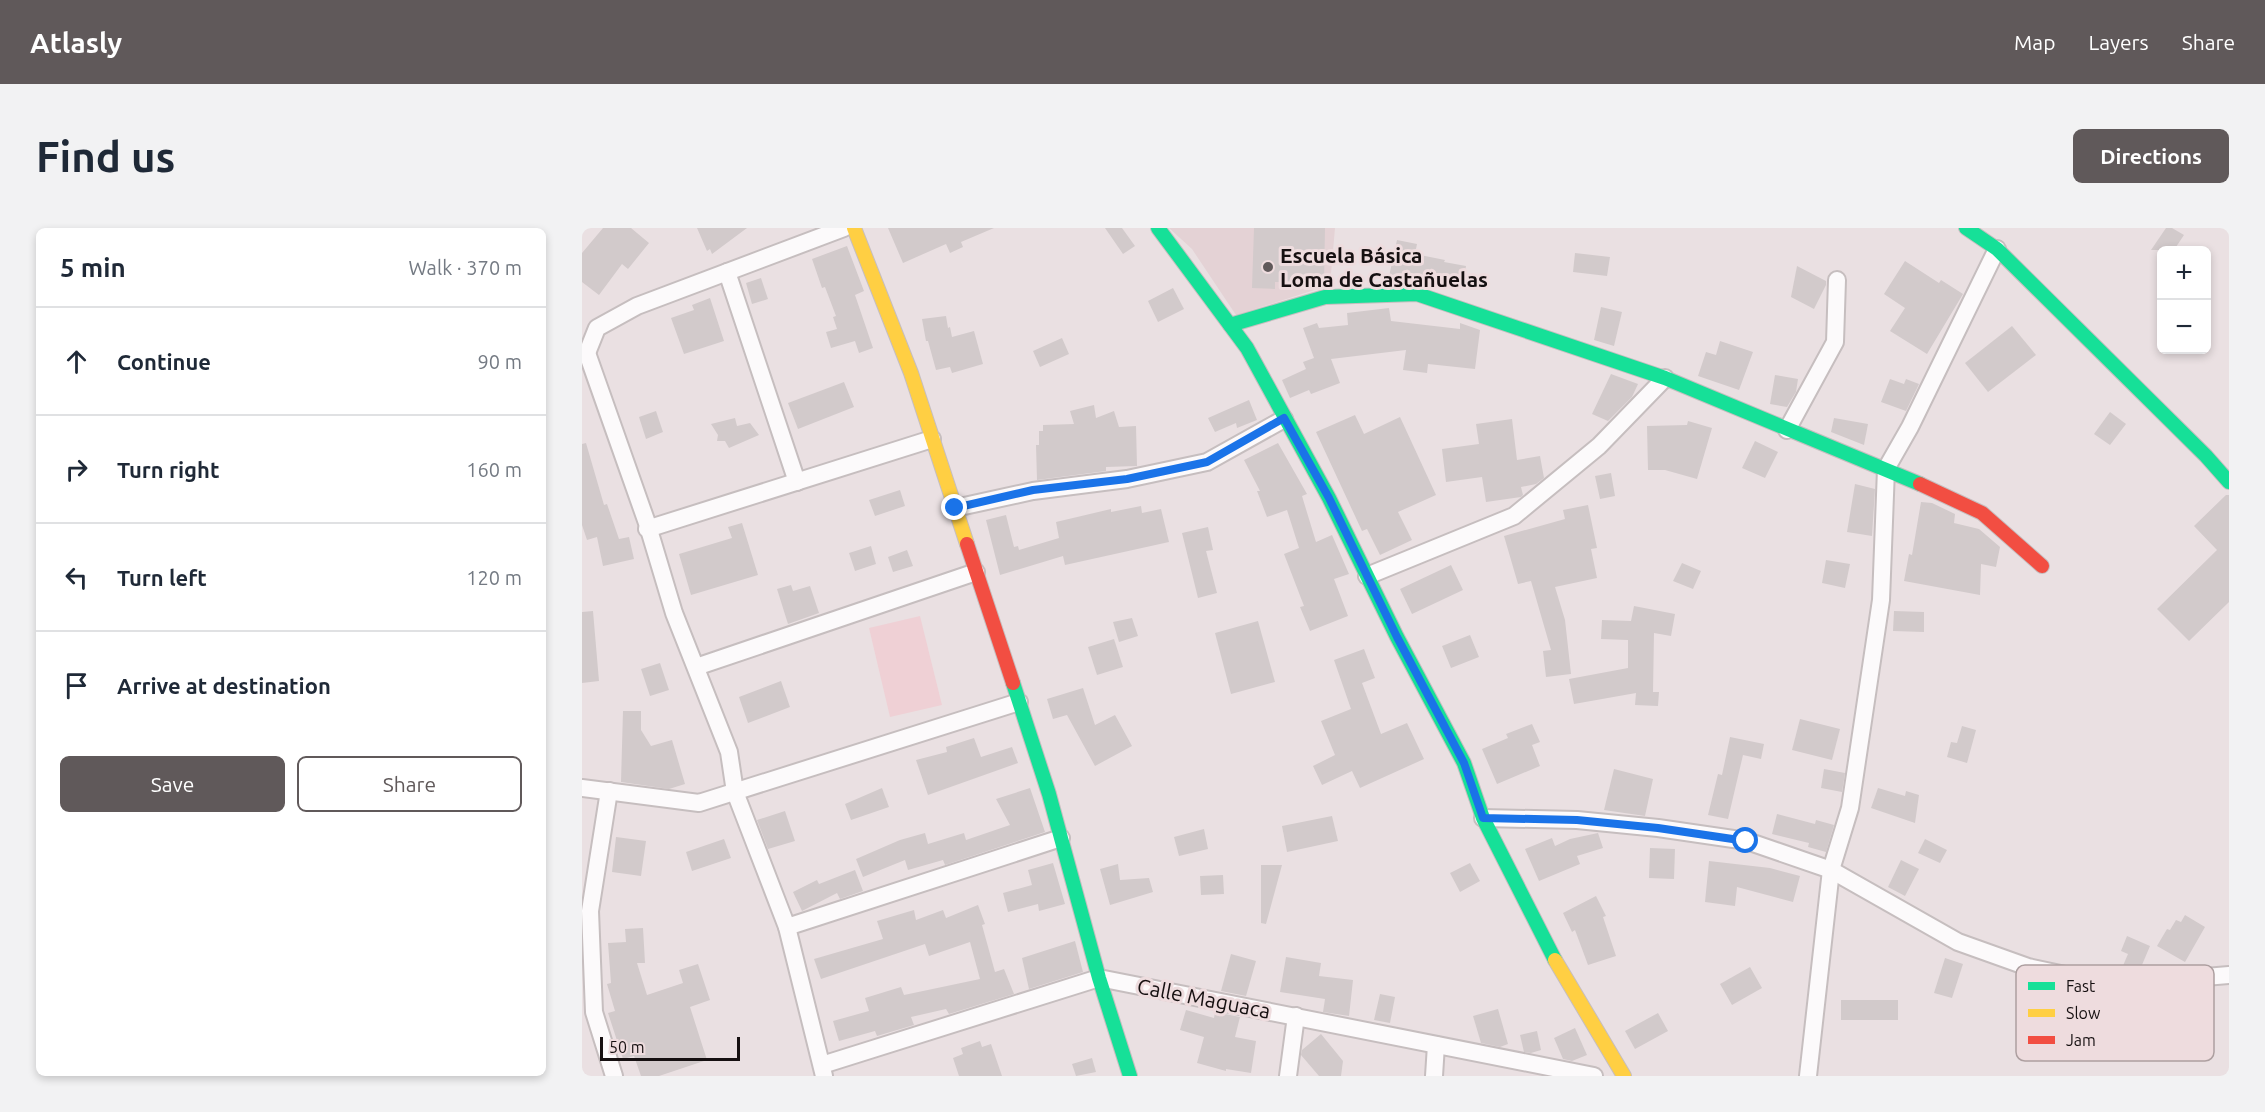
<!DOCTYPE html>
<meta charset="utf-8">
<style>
:root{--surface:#fff;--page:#f2f2f3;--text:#1f2937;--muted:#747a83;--line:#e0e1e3;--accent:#60595a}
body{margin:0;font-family:Ubuntu,sans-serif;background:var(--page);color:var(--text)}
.controls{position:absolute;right:18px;top:18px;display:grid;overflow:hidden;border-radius:9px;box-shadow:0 3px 9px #0003}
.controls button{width:54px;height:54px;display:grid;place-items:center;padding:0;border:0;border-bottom:2px solid var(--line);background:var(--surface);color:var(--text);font:30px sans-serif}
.scale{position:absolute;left:18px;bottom:15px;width:140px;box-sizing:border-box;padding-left:6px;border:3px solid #161011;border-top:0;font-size:16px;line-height:21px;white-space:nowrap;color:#161011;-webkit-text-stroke:4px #eedcde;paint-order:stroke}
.stop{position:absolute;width:18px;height:18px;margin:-14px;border:4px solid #1a73e8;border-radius:50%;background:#fff}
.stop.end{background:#1a73e8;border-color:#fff;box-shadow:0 2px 6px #0008}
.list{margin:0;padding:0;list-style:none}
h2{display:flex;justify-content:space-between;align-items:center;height:78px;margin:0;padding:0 24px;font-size:26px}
h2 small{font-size:20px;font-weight:400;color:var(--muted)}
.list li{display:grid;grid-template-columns:39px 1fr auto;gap:18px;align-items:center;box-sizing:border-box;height:108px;padding:0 24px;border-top:2px solid var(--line)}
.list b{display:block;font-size:22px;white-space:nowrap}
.list em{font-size:20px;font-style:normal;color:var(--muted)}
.actions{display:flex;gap:12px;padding:18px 24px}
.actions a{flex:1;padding:14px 0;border:2px solid var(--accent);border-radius:9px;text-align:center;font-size:21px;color:var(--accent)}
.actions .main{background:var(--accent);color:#fff}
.icon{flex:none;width:33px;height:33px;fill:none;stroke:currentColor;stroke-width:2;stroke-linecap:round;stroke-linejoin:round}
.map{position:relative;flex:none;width:1647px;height:848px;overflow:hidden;border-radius:9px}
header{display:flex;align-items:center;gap:36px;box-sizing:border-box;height:84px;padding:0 30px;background:var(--accent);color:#fff}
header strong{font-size:28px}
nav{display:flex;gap:33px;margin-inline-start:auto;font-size:21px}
.intro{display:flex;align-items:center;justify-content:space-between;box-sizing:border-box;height:144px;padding:0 36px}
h1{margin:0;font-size:42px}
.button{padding:15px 27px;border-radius:9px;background:var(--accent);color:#fff;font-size:21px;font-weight:700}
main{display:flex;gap:36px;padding:0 36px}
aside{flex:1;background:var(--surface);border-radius:9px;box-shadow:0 3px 9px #0003}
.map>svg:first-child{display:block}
.built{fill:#e4d2d5}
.grass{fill:#efd0d5}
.building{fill:#d2cacb}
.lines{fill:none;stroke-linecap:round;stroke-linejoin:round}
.street-casing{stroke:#c6bebf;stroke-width:20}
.fast-casing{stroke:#c6bebf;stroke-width:16}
.slow-casing{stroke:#c6bebf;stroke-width:16}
.jam-casing{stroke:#c6bebf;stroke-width:16}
.street{stroke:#fcfafb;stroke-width:16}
.fast{stroke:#16e098;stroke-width:14}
.slow{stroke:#ffcf43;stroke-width:14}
.jam{stroke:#f24e42;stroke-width:14}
.route{stroke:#1a73e8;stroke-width:8}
.poi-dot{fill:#60595a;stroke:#eedcde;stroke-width:2}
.labels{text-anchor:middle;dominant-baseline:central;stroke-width:6;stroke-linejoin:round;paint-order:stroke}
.poi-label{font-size:21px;font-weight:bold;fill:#161011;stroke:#eedcde;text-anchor:start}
.street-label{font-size:21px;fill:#161011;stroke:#eedcde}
.key{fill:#eedcde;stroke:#ad9fa0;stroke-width:1.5}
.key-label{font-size:16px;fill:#161011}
</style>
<header>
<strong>Atlasly</strong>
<nav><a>Map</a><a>Layers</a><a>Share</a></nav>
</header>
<div class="intro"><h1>Find us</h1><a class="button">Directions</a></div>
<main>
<aside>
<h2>5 min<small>Walk · 370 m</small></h2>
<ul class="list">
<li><svg class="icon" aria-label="ahead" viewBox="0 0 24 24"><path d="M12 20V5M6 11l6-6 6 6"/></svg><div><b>Continue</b></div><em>90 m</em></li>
<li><svg class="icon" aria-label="right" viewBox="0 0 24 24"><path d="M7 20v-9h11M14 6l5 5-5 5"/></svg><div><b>Turn right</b></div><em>160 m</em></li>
<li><svg class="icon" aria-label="left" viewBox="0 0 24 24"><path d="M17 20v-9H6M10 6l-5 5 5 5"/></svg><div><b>Turn left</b></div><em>120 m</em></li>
<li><svg class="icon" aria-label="arrive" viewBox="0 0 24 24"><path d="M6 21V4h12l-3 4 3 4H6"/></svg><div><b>Arrive at destination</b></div></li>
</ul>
<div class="actions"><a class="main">Save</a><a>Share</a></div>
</aside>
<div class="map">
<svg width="1647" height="848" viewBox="0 0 1647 848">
<rect width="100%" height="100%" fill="#eae0e2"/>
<path class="built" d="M587 0H753L748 57 654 87 610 21Z"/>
<path class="grass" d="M338 388 360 477 308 489 287 400Z"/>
<g class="building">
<path d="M21 0H49L67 15 46 41 40 36 17 67 0 54V25Z"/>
<path d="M115 0H165L130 26 128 21 125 23Z"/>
<path d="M306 0H412L379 14 381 19 368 25 364 16 321 35Z"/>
<path d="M523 0H540L553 18 541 26Z"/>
<path d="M672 0H743L742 55 693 54V61L670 60Z"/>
<path d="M1584 0H1590L1602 7 1592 22H1569Z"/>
<path d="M815 12 835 16 833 26 863 32 862 34 884 38 881 58 850 53 847 54 821 47V53H806Z"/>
<path d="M265 18 282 63 273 67 291 120 277 125 273 113 249 120 244 104 255 101 251 89 254 88 243 59 240 60 230 31Z"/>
<path d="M993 25 1028 29 1025 48 991 44Z"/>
<path d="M1323 33 1357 55 1359 52 1381 66 1345 126 1308 103 1323 80 1302 66Z"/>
<path d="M1215 38 1244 53V57L1232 81 1209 69Z"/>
<path d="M179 50 186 71 170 76 164 55Z"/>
<path d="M591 60 602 81 576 94 566 73Z"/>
<path d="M128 70 142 113 102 126 89 90 112 82 110 77Z"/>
<path d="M1019 79 1040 84 1032 118 1012 112Z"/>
<path d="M807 80 809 93 878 101V95L898 102 893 141 846 136 845 145 821 142 824 122 749 131 758 155 729 166 727 162 708 170 700 152 724 141 721 134 732 130 721 100 735 95 737 100 766 97 765 85Z"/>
<path d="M364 88 366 100 368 99 370 109 392 103 401 136 370 145 368 139 354 142 346 113H344L340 91Z"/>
<path d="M1430 98 1454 127 1406 164 1383 135Z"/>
<path d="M480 110 487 126 458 139 451 123Z"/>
<path d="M1138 113 1171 124 1157 162 1116 148 1124 124 1134 127Z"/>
<path d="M1029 146 1056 156 1050 169 1026 193 1010 186Z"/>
<path d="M1193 147 1216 151 1214 164 1205 179 1188 176Z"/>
<path d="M1308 151 1322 156 1324 151 1337 156 1324 183 1299 174Z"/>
<path d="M262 154 272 179 216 201 206 175Z"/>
<path d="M667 172 675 192 655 200 654 195 633 204 626 190Z"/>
<path d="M512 177 514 190 532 183 537 199 554 198 555 238 524 239V243L455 252 454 217H457V203H461V197L492 196 488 183Z"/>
<path d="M74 183 81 204 64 211 57 189Z"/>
<path d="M1528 184 1544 196 1528 217 1512 206Z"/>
<path d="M773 187 782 206 818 189 854 267 816 284 830 312 798 327 785 301 780 303 734 204Z"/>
<path d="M153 190 155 198 168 195 177 207 147 220 143 213H135L136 207 129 196Z"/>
<path d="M1252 190 1286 196 1282 217 1249 204Z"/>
<path d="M930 191 935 232 958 228 962 250 954 256 939 259 941 267 939 269 904 274 900 249 864 254 860 221 897 216 894 196Z"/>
<path d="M1106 193 1130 200 1115 251 1083 242H1066L1065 198 1105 197Z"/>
<path d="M1173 213 1196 224 1183 250 1160 240Z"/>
<path d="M4 215 22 277 25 276 37 311 47 309 52 331 21 338 15 309 5 312 0 297V216Z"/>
<path d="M696 215 725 266 720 268 734 314 750 307 767 346 752 351 766 388 728 403 718 379 722 378 702 326 717 320 705 282 685 289 675 263H678L662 232Z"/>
<path d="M1029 245 1033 268 1018 271 1013 248Z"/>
<path d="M1273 256 1293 261 1290 308 1265 304Z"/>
<path d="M318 262 323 278 293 288 287 272Z"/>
<path d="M1644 267H1647V374L1607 413 1575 381 1635 322 1612 298Z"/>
<path d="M1339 274 1350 275 1373 286 1372 295 1397 301 1418 319 1414 339 1399 336 1398 367 1322 353 1327 326 1330 327Z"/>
<path d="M1006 277 1015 320 1009 321 1015 350 973 359 983 392 989 446 964 449 961 423 969 422 949 353 936 356 922 308 983 291 981 282Z"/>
<path d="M559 278 560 285 579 281 587 314 483 337 481 328 418 347 404 292 424 287 432 319 436 318 437 322 477 310 474 294 529 281V284Z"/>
<path d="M160 295 176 347 109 367 97 326 150 310 146 299Z"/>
<path d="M626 299 631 322 624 323 635 365 616 370 600 305Z"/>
<path d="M289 318 294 336 273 343 267 325Z"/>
<path d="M325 322 331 338 311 344 306 329Z"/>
<path d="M1244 332 1268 336 1263 360 1240 355Z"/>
<path d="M1100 335 1119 343 1111 361 1091 353Z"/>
<path d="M869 337 881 362 830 386 818 361Z"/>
<path d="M209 357 211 363 228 358 237 385 206 396 195 361Z"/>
<path d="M1052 378 1093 386 1089 408 1072 405 1071 464H1077L1076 478 1053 477 1054 465 992 476 987 451 1046 440V412L1019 411 1020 392 1049 393Z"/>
<path d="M11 383 17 453 0 455V384Z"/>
<path d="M1312 383 1342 384V404L1311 403Z"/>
<path d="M550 390 556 408 537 414 531 394Z"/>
<path d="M676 393 693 454 649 466 633 405Z"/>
<path d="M888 407 897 429 869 440 860 418Z"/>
<path d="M532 411 541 439 515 447 506 419Z"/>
<path d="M782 421 793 450 780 455 799 506 825 495 842 531 778 560 770 543 740 557 731 538 753 527 739 493 769 481 752 432Z"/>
<path d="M78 435 87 462 68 468 59 441Z"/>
<path d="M199 453 208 479 166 495 157 469Z"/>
<path d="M501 460 513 497 533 487 550 518 513 538 485 487 471 491 465 471Z"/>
<path d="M41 483H59V502L69 518 90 512 103 556 87 561 39 554Z"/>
<path d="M1218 491 1258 501 1250 532 1210 522Z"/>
<path d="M950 496 958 514 950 517 958 538 915 556 900 521 926 510 924 506Z"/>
<path d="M1380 498 1394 502 1385 535 1365 529 1369 514 1375 515Z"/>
<path d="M1148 509 1182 516 1179 531 1161 527 1146 591 1126 587 1136 546 1140 547Z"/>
<path d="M392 510 399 529 430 519 436 535 346 567 334 532 365 524 364 519Z"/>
<path d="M1032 541 1071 551 1063 588 1022 582Z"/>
<path d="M1242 541 1263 545 1260 564 1239 560Z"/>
<path d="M300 560 307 579 269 592 263 576Z"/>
<path d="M448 560 463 604 363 637 361 632 326 642 323 632 281 649 274 631 318 612 343 605 346 616 382 605 384 612 428 597 414 571Z"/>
<path d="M1296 560 1323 568 1324 563 1337 567 1333 595 1289 580Z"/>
<path d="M203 583 213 613 186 621 175 592Z"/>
<path d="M1195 586 1233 596 1234 592 1252 597 1244 624 1226 619 1227 615 1190 606Z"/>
<path d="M750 588 756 613 705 624 700 598Z"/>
<path d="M622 601 626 621 597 628 592 609Z"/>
<path d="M1016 605 1021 620 995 628 998 636 957 653 943 621 970 610 973 618 988 611Z"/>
<path d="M34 609 64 613 59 648 30 644Z"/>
<path d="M142 611 149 630 110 643 104 624Z"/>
<path d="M1343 611 1365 622 1358 635 1336 625Z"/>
<path d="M1068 620 1093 621 1092 651 1067 650Z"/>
<path d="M1319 632 1337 641 1323 668 1306 659Z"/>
<path d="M1127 633 1188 640 1218 648 1211 674 1155 659 1153 678 1123 674Z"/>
<path d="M471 635 483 676 457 683 456 676 426 684 421 665 450 657 446 642Z"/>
<path d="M888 635 898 653 878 664 868 645Z"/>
<path d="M536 636 538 652 567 650 571 664 528 677 518 641Z"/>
<path d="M679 637H700L684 696 679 695Z"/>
<path d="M273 642 281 663 258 671 255 665 220 683 211 664 235 652 237 656Z"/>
<path d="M641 647 642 666 619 667 618 648Z"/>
<path d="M1014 668 1024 688 1021 689 1034 728 1006 737 993 702 990 704 981 685Z"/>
<path d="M396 677 403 696 400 697 413 744 422 741 432 766 367 786 364 781 329 789 332 797 295 808 293 803 257 813 251 793 287 783 283 770 319 759 322 767 398 751 388 714 347 728 343 716 239 751 232 731 301 711 295 693 332 682 334 692 361 682 364 690Z"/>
<path d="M1603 687 1623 699 1603 734 1575 718 1585 701 1588 702 1594 692 1599 694Z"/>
<path d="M61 700 63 735H55L65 767 101 755 97 742 116 736 128 772 108 779 125 832 77 848H59L52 828 41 831 26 785 33 783 25 756 29 755 26 715 44 714 43 701Z"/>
<path d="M1545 708 1568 718 1557 744 1551 745 1540 740 1546 726 1539 723Z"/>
<path d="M493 713 501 744 447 761 440 730Z"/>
<path d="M649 726 674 733 664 768 639 763Z"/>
<path d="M704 729 739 735 737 748 771 752 767 788 741 784 743 771 698 764Z"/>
<path d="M1363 730 1381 736 1370 770 1352 765Z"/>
<path d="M1168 739 1180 760 1150 777 1138 756Z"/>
<path d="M798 766 813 769 808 795 792 792Z"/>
<rect x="1259" y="772" width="57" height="20"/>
<path d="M916 781 926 816 918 819 899 815 891 788Z"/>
<path d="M604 782 632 790 633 784 658 789 653 809 674 813 669 845 644 841V843L615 835 622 809 598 802Z"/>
<path d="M1076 785 1086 803 1053 821 1043 803Z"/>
<path d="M993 800 1005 827 990 833 981 831 972 810Z"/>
<path d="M955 803 959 822 949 825 942 824 938 807Z"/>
<path d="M739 806 761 833 759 848H737L719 827 720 822Z"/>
<path d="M398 813 400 819 409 816 420 848H377L371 830 381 826 379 820Z"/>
<path d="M510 830 514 844 494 848 490 836Z"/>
</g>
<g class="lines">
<g class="street-casing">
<g id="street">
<path d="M145 44 215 254"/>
<path d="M0 125H5L65 295 92 385 147 524 153 564 205 699 242 848"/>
<path d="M5 125 15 100 55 78 262 0"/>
<path d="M1205 202 1253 114 1255 52"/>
<path d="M373 280 451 263 545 251 625 234 702 191"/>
<path d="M65 301 350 211"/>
<path d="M785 348 932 288 1017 218 1083 150"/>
<path d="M114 439 394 344"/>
<path d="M0 560 117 575 437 474"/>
<path d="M27 563 8 683 12 784 32 848"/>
<path d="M901 590 995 592 1076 600 1165 613 1249 642 1376 714 1446 739 1530 757 1647 747"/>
<path d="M205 699 479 610"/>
<path d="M240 837 517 750 1012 848"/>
<path d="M706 848 714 788"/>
<path d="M852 848 854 817"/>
<path d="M1226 848 1249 642 1268 580 1299 372 1304 241 1328 199 1415 21"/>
</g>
</g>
<g class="fast-casing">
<g id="fast">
<path d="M576 0 665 120 747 270 815 409 882 535 901 590 973 732"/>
<path d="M1384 0 1415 21 1624 228 1647 254"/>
<path d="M648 97 743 69 835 66 1083 150 1338 256"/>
<path d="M431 455 467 566 517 750 548 848"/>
</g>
</g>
<g class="slow-casing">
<g id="slow">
<path d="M272 0 329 145 385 316"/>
<path d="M973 732 1042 848"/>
</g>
</g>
<g class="jam-casing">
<g id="jam">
<path d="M1338 256 1400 285 1460 338"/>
<path d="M385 316 431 455"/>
</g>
</g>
<use href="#street" class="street"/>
<use href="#fast" class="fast"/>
<use href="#slow" class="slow"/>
<use href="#jam" class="jam"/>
</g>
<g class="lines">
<path class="route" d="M373 280 451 262 545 251 625 234 702 190 747 270 815 409 882 535 901 590 995 592 1076 600 1164 613"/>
</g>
<circle class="poi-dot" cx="686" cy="39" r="6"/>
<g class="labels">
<g class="poi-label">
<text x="698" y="27">Escuela Básica<tspan x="698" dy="24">Loma de Castañuelas</tspan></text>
</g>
<g class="street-label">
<text transform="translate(622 770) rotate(11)">Calle Maguaca</text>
</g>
</g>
<rect x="1434" y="737" width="198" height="96" rx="9" class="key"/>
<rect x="1446" y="754" width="27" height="8" fill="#16e098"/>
<rect x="1446" y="781" width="27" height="8" fill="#ffcf43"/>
<rect x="1446" y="808" width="27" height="8" fill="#f24e42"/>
<g class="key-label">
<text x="1484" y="764">Fast</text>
<text x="1484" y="791">Slow</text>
<text x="1484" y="818">Jam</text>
</g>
</svg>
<div class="controls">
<button>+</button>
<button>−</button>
</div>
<div class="scale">50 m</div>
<div class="stop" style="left:1164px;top:613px"></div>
<div class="stop end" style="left:373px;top:280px"></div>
</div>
</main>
